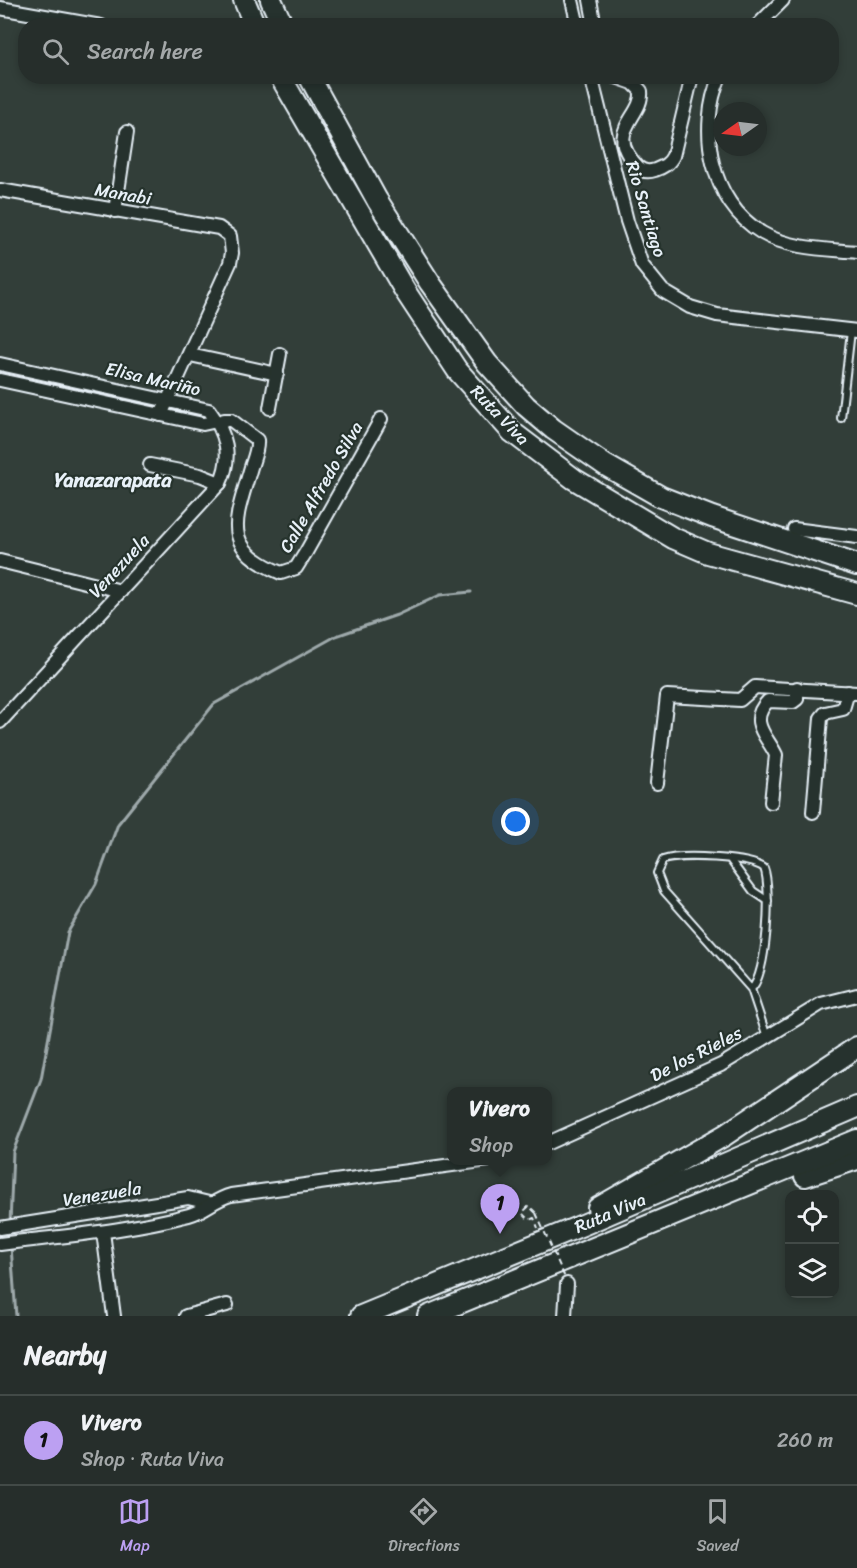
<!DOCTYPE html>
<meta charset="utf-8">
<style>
:root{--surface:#262e2b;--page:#323a37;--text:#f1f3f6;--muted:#a4a8a9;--line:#424a47;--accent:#bca0f2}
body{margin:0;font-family:Sriracha,sans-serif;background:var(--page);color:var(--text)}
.controls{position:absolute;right:18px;bottom:18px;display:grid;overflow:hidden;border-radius:12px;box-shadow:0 3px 9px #0003}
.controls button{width:54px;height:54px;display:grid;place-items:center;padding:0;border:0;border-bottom:2px solid var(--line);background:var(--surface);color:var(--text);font:30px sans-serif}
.compass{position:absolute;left:713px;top:102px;width:54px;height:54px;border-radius:50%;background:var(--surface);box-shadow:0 3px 9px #0003;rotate:256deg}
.you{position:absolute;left:516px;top:822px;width:21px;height:21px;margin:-15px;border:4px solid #fff;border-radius:50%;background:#1a73e8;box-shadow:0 0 0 9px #1a73e833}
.badge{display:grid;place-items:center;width:39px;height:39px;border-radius:50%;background:var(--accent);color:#111;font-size:20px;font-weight:700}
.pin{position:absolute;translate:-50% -50px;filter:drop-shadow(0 2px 3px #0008)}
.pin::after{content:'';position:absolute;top:32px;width:21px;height:18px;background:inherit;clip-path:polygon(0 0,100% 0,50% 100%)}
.popup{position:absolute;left:447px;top:1087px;width:105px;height:78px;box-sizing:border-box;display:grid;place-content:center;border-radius:12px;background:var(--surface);filter:drop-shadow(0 2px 4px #0005);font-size:20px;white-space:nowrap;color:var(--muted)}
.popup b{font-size:22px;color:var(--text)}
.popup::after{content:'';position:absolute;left:50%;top:100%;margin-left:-12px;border:12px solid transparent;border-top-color:var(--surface)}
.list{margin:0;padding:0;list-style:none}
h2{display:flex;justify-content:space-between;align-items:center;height:78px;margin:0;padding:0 24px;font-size:26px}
h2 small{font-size:20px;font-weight:400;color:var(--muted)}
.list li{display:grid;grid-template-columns:39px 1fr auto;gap:18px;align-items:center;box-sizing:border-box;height:90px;padding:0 24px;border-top:2px solid var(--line)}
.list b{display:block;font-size:22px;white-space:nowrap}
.list p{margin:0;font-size:20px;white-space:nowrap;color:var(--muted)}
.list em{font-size:20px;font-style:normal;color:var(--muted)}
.icon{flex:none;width:33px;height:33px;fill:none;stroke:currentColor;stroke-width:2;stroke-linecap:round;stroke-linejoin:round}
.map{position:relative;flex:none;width:857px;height:1316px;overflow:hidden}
.search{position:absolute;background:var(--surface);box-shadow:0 3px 9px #0003;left:18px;right:18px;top:18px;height:66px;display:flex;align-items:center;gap:15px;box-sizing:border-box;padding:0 21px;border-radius:24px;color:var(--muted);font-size:22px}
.sheet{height:168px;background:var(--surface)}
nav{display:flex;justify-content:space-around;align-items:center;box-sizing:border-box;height:84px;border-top:2px solid var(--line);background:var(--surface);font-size:16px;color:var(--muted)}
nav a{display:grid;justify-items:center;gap:3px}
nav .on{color:var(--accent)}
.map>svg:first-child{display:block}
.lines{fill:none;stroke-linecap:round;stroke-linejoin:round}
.stream{stroke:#9ea9ab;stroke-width:3}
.service-casing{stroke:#e8f1f8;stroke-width:10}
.minor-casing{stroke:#e8f1f8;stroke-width:16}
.trunk-casing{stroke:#e8f1f8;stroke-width:24}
.path{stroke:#e8f1f8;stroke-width:2;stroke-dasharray:6 4.5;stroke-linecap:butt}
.service{stroke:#26332d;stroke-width:6}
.minor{stroke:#26332d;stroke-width:12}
.trunk{stroke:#26332d;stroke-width:20}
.path-bridge{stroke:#e8f1f8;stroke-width:2;stroke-dasharray:6 4.5;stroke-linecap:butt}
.labels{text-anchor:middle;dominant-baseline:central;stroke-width:4.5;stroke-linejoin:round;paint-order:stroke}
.street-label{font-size:18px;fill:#e8f1f8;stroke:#26332d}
.neighbourhood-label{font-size:20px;font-weight:bold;fill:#e8f1f8;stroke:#26332d}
</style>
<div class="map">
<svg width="857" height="1316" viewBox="0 0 857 1316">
<rect width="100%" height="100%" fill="#323e39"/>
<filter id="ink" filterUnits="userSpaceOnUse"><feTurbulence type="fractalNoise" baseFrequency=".0167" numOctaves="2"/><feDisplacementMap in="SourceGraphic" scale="12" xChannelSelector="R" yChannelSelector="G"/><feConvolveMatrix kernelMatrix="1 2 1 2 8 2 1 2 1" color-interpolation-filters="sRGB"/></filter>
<g filter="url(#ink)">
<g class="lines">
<g class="stream">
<path d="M10 1224 13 1152 41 1079 68 932 96 884 118 824 214 704 336 636 397 615 440 595 471 592"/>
<path d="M11 1246 16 1316"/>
</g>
<g class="service-casing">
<g id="service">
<path d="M841 418 851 331"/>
<path d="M731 861 753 891 768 901"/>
<path d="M751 989C767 976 772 888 764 868 750 857 680 854 663 860L657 873 664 891 751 989 767 1037"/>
</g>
</g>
<g class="minor-casing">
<g id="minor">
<path d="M572 0 578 26"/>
<path d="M590 0 595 26"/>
<path d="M0 8 101 26"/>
<path d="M757 26 783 0"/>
<path d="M591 76 627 221 642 265 663 291 690 307 717 315 857 331"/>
<path d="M613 76 633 83 641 91C644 117 602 131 638 167 643 172 649 172 655 170 663 167 669 164 673 156L692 76"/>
<path d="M720 76C697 129 710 202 762 233 789 249 826 249 857 252"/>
<path d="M0 190 219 228 230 236 232 253 230 263 161 415"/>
<path d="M115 211 127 132"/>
<path d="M190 355 277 374"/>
<path d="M0 364 209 410C226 433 233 456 220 483L0 722"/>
<path d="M0 380 203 424 217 421"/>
<path d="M270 408 280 354"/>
<path d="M220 425 224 420H231L257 440C258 449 254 458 251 467 236 520 219 547 281 573L296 568 306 552 381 419"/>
<path d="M150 465 200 475 220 483"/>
<path d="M794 529 857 537"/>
<path d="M0 561 121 591"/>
<path d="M657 783 667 696 740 700 755 687 857 693"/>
<path d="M771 802 776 755C768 737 747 722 768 701L793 702 797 699V688"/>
<path d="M813 812 821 718 825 713 843 709 848 692"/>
<path d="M548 1143 721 1065 821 1004 857 995"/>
<path d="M0 1228 188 1198 209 1203"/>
<path d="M103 1232 114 1316"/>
<path d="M0 1244C63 1236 127 1231 189 1215 204 1211 215 1199 231 1195L489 1160"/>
<path d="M186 1316 227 1305"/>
<path d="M565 1316 567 1284"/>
</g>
</g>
<g class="trunk-casing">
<g id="trunk">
<path d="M244 0 255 26"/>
<path d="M271 0 283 26"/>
<path d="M280 76 405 291 457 370 512 432 574 479 673 538 708 553 857 594"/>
<path d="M309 76 377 200 430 283 487 363 526 406 553 429 605 465 661 497 712 517 857 565"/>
<path d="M805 1176 857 1159"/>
<path d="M598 1208 725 1135 857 1047"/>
<path d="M361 1316 585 1224 857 1107"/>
<path d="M428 1316 857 1140"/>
</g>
</g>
<path class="path" d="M536 1213 529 1206 522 1213 529 1220 534 1218 538 1228"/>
<use href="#service" class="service"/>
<use href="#minor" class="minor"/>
<use href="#trunk" class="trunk"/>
<path class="path-bridge" d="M536 1213 566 1280"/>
</g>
</g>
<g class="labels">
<g class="street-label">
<text transform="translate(123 194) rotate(10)">Manabi</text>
<text transform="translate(646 209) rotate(73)">Rio Santiago</text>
<text transform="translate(153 379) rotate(13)">Elisa Mariño</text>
<text transform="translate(500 415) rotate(46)">Ruta Viva</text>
<text transform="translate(321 487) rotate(-60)">Calle Alfredo Silva</text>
<text transform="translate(119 566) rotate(-47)">Venezuela</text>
<text transform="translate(696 1054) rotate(-27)">De los Rieles</text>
<text transform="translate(102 1194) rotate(-9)">Venezuela</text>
<text transform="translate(610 1213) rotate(-23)">Ruta Viva</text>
</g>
<g class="neighbourhood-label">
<text x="113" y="480">Yanazarapata</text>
</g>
</g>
</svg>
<div class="controls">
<button><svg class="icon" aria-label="locate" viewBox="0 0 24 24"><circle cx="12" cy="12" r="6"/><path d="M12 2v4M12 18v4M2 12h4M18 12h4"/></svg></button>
<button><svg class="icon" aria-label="layers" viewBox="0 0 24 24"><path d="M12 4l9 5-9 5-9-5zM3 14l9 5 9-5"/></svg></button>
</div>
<svg class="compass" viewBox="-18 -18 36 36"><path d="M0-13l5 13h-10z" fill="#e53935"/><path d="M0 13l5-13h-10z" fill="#a4a8a9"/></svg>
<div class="you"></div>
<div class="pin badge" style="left:500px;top:1234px">1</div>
<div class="popup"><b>Vivero</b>Shop</div>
<div class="search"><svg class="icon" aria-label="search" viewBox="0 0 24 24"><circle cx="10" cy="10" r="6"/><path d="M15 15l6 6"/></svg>Search here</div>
</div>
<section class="sheet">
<h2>Nearby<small></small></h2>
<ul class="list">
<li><span class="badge">1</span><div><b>Vivero</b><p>Shop · Ruta Viva</p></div><em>260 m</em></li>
</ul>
</section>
<nav>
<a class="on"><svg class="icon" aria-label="map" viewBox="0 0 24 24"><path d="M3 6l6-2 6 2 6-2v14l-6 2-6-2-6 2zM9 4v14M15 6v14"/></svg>Map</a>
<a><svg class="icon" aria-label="directions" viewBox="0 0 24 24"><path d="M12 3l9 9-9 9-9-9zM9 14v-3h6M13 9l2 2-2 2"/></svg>Directions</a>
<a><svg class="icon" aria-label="saved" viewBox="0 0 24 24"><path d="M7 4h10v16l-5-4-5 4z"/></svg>Saved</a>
</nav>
